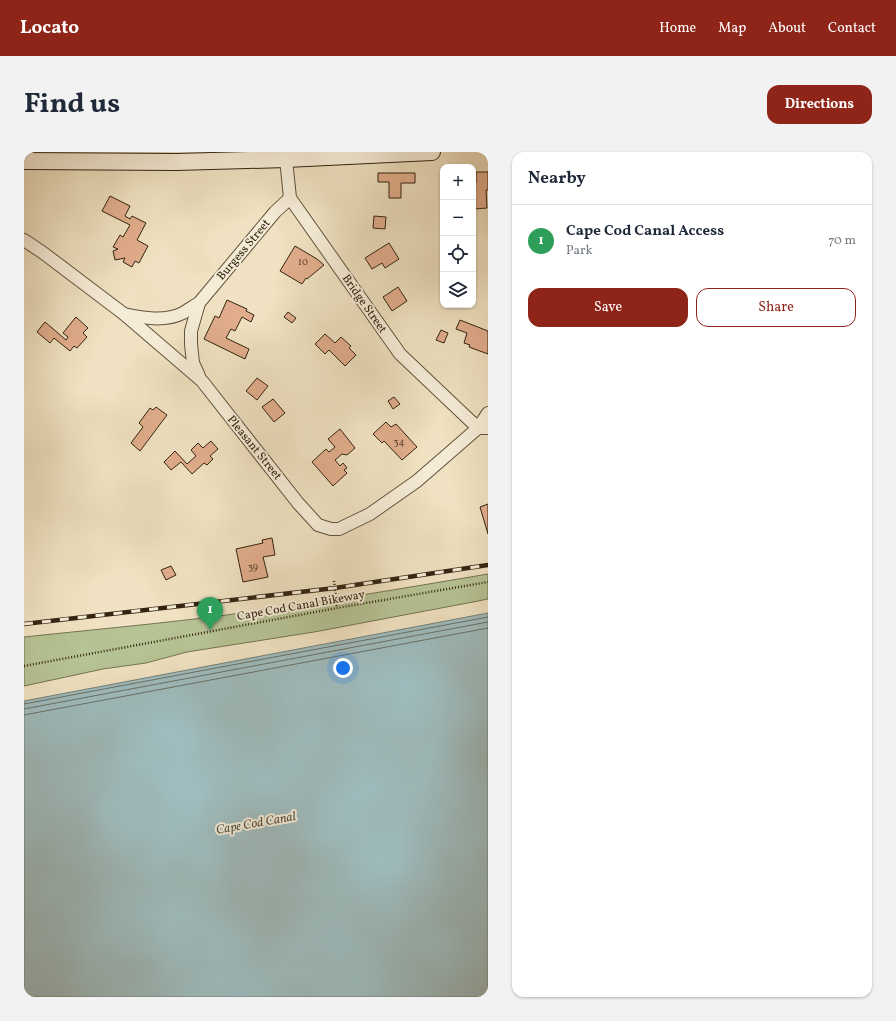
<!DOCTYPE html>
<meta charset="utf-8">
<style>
:root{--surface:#fff;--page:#f2f2f3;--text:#1f2937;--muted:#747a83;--line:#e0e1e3;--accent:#8f2418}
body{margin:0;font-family:Vollkorn,serif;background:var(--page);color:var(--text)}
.controls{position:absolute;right:12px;top:12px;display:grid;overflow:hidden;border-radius:8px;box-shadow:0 1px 3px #0004}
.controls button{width:36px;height:36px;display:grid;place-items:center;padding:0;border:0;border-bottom:1px solid var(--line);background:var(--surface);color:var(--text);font:20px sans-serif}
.you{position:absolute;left:319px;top:516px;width:14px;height:14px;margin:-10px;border:3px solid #fff;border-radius:50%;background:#1a73e8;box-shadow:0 0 0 6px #1a73e833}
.badge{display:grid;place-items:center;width:26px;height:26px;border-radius:50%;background:var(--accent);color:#fff;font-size:13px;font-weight:700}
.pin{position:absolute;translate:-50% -33px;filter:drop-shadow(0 1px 2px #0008)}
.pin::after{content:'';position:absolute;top:21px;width:14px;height:12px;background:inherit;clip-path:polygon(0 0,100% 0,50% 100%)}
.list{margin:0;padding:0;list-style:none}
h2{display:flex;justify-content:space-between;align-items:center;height:52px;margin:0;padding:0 16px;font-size:17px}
h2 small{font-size:13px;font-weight:400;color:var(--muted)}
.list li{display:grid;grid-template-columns:26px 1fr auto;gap:12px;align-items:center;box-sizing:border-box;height:72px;padding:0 16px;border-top:1px solid var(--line)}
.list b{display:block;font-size:15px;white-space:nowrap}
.list p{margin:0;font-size:13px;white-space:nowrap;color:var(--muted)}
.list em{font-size:13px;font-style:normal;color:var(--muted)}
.actions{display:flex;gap:8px;padding:12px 16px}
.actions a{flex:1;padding:9px 0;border:1px solid var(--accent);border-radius:12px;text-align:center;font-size:14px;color:var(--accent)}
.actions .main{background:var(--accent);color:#fff}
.icon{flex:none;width:22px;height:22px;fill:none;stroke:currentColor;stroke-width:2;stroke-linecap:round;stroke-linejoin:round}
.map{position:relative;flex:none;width:464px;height:845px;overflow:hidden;border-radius:12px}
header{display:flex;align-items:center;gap:24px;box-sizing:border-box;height:56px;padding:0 20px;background:var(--accent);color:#fff}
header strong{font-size:19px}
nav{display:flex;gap:22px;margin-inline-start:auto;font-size:14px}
.intro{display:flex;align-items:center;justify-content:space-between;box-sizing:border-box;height:96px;padding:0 24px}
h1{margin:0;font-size:28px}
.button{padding:10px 18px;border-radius:12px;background:var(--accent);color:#fff;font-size:14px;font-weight:700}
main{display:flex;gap:24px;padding:0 24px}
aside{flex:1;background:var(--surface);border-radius:12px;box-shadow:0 1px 3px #0004}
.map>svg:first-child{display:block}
.green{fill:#b6c394;stroke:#747452}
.water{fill:#9ebbbd;stroke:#737f78}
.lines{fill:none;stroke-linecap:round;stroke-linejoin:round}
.shore{stroke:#687067;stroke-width:1}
.building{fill:#e1ad8c;stroke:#332411}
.street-casing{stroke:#62533d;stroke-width:14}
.secondary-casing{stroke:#332411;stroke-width:18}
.path{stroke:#332411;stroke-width:2.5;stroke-dasharray:1 2;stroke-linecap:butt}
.street{stroke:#f5ecd7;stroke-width:12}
.secondary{stroke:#f5ecd7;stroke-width:16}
.rail-casing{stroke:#332411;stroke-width:4.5}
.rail{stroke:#f5ecd7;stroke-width:3;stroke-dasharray:9;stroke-linecap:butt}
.labels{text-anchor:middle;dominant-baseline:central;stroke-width:4;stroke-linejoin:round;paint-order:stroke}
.number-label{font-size:10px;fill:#5e4630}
.street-label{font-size:12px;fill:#332411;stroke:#f5ecd7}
.water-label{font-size:13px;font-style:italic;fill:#535145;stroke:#f5ecd7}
</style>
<header>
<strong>Locato</strong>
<nav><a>Home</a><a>Map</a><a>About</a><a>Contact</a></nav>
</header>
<div class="intro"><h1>Find us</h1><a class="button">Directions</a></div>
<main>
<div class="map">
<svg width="464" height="845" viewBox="0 0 464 845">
<rect width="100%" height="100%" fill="#efe1c1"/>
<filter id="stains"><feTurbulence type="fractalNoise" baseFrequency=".005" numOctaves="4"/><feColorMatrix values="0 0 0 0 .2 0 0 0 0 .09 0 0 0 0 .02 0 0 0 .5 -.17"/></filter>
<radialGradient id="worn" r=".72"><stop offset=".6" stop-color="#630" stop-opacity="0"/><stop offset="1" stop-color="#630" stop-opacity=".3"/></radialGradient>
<path class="green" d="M464 422V447L449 450 290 480 163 500 122 511 79 517 0 534V485C84 476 168 469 252 456 323 446 393 434 464 422Z"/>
<path class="water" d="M464 461V845H0V549Z"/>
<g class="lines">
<g class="shore">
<path d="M0 552 464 465"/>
<path d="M0 557 464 470"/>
<path d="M0 563 464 476"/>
</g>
</g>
<g class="building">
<path d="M452 20H464V38H462L463 56 451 57 450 31H452Z"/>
<path d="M354 21H391V31H377V46H365V30H354Z"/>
<path d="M86 44 106 54 101 64 106 67 108 64 122 71 113 88 124 94 115 111 111 109 108 115 99 110 101 106 91 108 89 99 94 97 89 95 96 83 99 85 106 73 78 59Z"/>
<path d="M350 64 362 65 361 77 349 76Z"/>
<path d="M365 91 375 107 361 116 358 111 348 117 341 106Z"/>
<path d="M271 94 293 107 300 113 283 127 282 126 278 132 256 119Z"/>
<path d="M374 135 383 149 368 159 359 145Z"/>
<path d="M203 148 223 157 222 159 230 163 227 170 218 165 211 179 207 177 202 186 225 197 221 207 180 187 191 164 195 166Z"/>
<path d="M264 160 272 166 268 171 260 165Z"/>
<path d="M52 165 64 176 59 181 63 185 53 196 50 194 46 199 30 186 26 191 13 180 21 170 42 188 44 185 39 181Z"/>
<path d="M436 168 464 179V202L445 195 446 193 440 191 443 181 432 177Z"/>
<path d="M417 178 424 181 420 191 412 188Z"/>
<path d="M301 182 311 191 317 185 327 194 325 196 332 203 321 214 305 198 301 202 291 192Z"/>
<path d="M233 226 244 234 233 248 222 239Z"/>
<path d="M370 245 376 252 369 257 364 249Z"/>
<path d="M249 247 261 261 250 270 238 255Z"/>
<path d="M132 255 143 263 116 299 107 291 119 275 115 271 126 256 129 258Z"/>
<path d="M362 270 367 275 372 272 393 295 378 308 360 289 358 291 349 282Z"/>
<path d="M316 277 331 296 323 303 318 302 311 308 316 314 319 311 323 316 320 318 323 321 309 334 288 310 302 297 305 300 311 295 304 287Z"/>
<path d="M187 289 194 297 186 304 189 307 183 313 180 311 168 322 157 310 147 318 140 310 151 299 163 312 172 304 167 298 174 291 179 296Z"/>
<path d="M464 352V382L456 355Z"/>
<path d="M248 386 251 403 239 405 244 425 219 430 212 397 239 391 238 388Z"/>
<path d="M147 414 152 423 142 428 137 418Z"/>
</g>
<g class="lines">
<g class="street-casing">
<g id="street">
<path d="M262 7 266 46 352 168 376 202 454 276H464"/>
<path d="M0 88 18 100 100 162 178 229 274 351 294 373 307 377H315L346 362 393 329 454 276 464 261"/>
<path d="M100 162C119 166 141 170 159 161 164 158 170 154 175 151"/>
<path d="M175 224 169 211 167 192V179L175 151 251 60 266 46"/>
</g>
</g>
<g class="secondary-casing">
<path id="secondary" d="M0 9 152 10 262 7 408 0"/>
</g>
<g class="path">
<path d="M310 429 313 456"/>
<path d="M0 514 313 456 464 430"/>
</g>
<use href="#street" class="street"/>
<use href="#secondary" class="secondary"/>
<g class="rail-casing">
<path id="rail" d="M0 472 311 436 464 413"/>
</g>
<use href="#rail" class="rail"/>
</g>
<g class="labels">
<g class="number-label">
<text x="279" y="110">10</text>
<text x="375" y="290">34</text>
<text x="229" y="415">39</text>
</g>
<g class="street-label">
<text transform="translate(220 98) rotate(-50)">Burgess Street</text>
<text transform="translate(340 152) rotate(55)">Bridge Street</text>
<text transform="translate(230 296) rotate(51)">Pleasant Street</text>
<text transform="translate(277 454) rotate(-10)">Cape Cod Canal Bikeway</text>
</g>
<g class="water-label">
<text transform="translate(232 672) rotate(-10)">Cape Cod Canal</text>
</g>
</g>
<rect width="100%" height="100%" filter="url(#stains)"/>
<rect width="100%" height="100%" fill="url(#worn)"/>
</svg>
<div class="controls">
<button>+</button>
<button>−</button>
<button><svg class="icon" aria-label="locate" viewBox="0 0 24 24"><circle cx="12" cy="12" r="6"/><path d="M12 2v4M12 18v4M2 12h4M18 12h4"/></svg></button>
<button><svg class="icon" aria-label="layers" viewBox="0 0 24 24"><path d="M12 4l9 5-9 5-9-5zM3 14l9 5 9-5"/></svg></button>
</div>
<div class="you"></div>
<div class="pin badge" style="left:186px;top:478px;background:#2e9e5b">1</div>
</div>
<aside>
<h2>Nearby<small></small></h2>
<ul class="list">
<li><span class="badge" style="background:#2e9e5b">1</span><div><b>Cape Cod Canal Access</b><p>Park</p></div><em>70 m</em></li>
</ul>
<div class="actions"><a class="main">Save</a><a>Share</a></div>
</aside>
</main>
